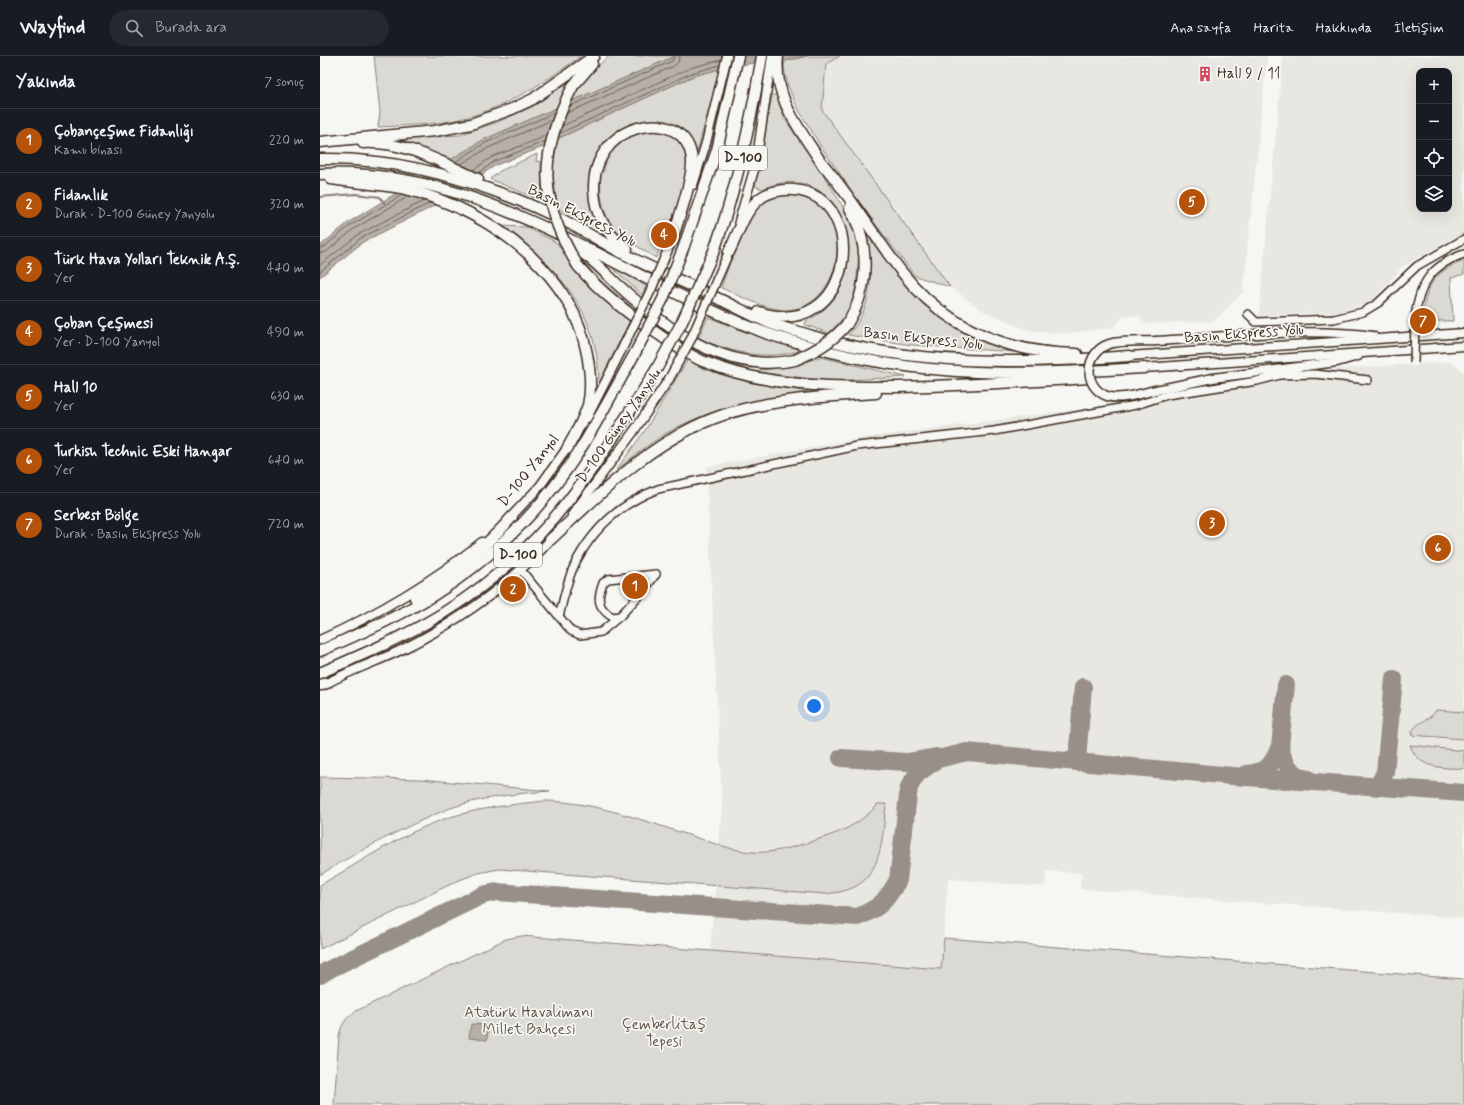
<!DOCTYPE html>
<html lang="tr">
<meta charset="utf-8">
<style>
:root{--surface:#171b24;--page:#242831;--text:#f1f3f6;--muted:#9ea1a6;--line:#363941;--accent:#b45309}
body{margin:0;font-family:Mynerve,sans-serif;background:var(--page);color:var(--text)}
.controls{position:absolute;right:12px;top:12px;display:grid;overflow:hidden;border-radius:8px;box-shadow:0 4px 16px #0002}
.controls button{width:36px;height:36px;display:grid;place-items:center;padding:0;border:0;border-bottom:1px solid var(--line);background:var(--surface);color:var(--text);font:20px sans-serif}
.you{position:absolute;left:494px;top:650px;width:14px;height:14px;margin:-10px;border:3px solid #fff;border-radius:50%;background:#1a73e8;box-shadow:0 0 0 6px #1a73e833}
.badge{display:grid;place-items:center;width:26px;height:26px;border-radius:50%;background:var(--accent);color:#fff;font-size:13px;font-weight:700}
.pin{position:absolute;translate:-50% -50%;border:2px solid #fff;box-shadow:0 1px 4px #0006}
.list{margin:0;padding:0;list-style:none}
h2{display:flex;justify-content:space-between;align-items:center;height:52px;margin:0;padding:0 16px;font-size:17px}
h2 small{font-size:13px;font-weight:400;color:var(--muted)}
.list li{display:grid;grid-template-columns:26px 1fr auto;gap:12px;align-items:center;box-sizing:border-box;height:64px;padding:0 16px;border-top:1px solid var(--line)}
.list b{display:block;font-size:15px;white-space:nowrap}
.list p{margin:0;font-size:13px;white-space:nowrap;color:var(--muted)}
.list em{font-size:13px;font-style:normal;color:var(--muted)}
.icon{flex:none;width:22px;height:22px;fill:none;stroke:currentColor;stroke-width:2;stroke-linecap:round;stroke-linejoin:round}
.map{position:relative;flex:none;width:1144px;height:1049px;overflow:hidden}
header{display:flex;align-items:center;gap:24px;box-sizing:border-box;height:56px;padding:0 20px;background:var(--surface);border-bottom:1px solid var(--line)}
header strong{font-size:19px}
nav{display:flex;gap:22px;margin-inline-start:auto;font-size:14px}
.search{width:280px;height:36px;background:var(--page);display:flex;align-items:center;gap:10px;box-sizing:border-box;padding:0 14px;border-radius:22px;color:var(--muted);font-size:15px}
main{display:flex}
aside{flex:1;background:var(--surface)}
.map>svg:first-child{display:block}
.built{fill:#e8e7e2;fill-rule:evenodd}
.green{fill:#dad9d3;stroke:#8a8278}
.water{fill:#b6b0a9;stroke:#857a71}
.lines{fill:none;stroke-linecap:round;stroke-linejoin:round}
.shore{stroke:#6c6056;stroke-width:1}
.stream{stroke:#857a71;stroke-width:2}
.taxiway{stroke:#989088;stroke-width:18}
.minor-casing{stroke:#3b2a1e;stroke-width:10}
.major-casing{stroke:#3b2a1e;stroke-width:11}
.highway-casing{stroke:#3b2a1e;stroke-width:13}
.minor{stroke:#f6f6f2;stroke-width:7}
.major{stroke:#f6f6f2;stroke-width:8}
.highway{stroke:#f6f6f2;stroke-width:10}
.minor-bridge-casing{stroke:#3b2a1e;stroke-width:10;stroke-linecap:butt}
.major-bridge-casing{stroke:#3b2a1e;stroke-width:11;stroke-linecap:butt}
.highway-bridge-casing{stroke:#3b2a1e;stroke-width:13;stroke-linecap:butt}
.minor-bridge{stroke:#f6f6f2;stroke-width:7}
.major-bridge{stroke:#f6f6f2;stroke-width:8}
.highway-bridge{stroke:#f6f6f2;stroke-width:10}
.labels{text-anchor:middle;dominant-baseline:central;stroke-width:3.5;stroke-linejoin:round;paint-order:stroke}
.shield{fill:#f6f6f2;stroke:#73675e;stroke-width:1}
.shield-label{font-size:14px;font-weight:bold;fill:#3b2a1e}
.poi-label{font-size:15px;fill:#3b2a1e;stroke:#f6f6f2;text-anchor:start}
.street-label{font-size:15px;fill:#3b2a1e;stroke:#f6f6f2}
.park-label{font-size:15px;fill:#63564b;stroke:#f6f6f2}
</style>
<header>
<strong>Wayfind</strong>
<div class="search"><svg class="icon" aria-label="search" viewBox="0 0 24 24"><circle cx="10" cy="10" r="6"/><path d="M15 15l6 6"/></svg>Burada ara</div>
<nav><a>Ana sayfa</a><a>Harita</a><a>Hakkında</a><a>İletişim</a></nav>
</header>
<main>
<aside>
<h2>Yakında<small>7 sonuç</small></h2>
<ul class="list">
<li><span class="badge">1</span><div><b>Çobançeşme Fidanlığı</b><p>Kamu binası</p></div><em>220 m</em></li>
<li><span class="badge">2</span><div><b>Fidanlık</b><p>Durak · D-100 Güney Yanyolu</p></div><em>320 m</em></li>
<li><span class="badge">3</span><div><b>Türk Hava Yolları Teknik A.Ş.</b><p>Yer</p></div><em>440 m</em></li>
<li><span class="badge">4</span><div><b>Çoban Çeşmesi</b><p>Yer · D-100 Yanyol</p></div><em>490 m</em></li>
<li><span class="badge">5</span><div><b>Hall 10</b><p>Yer</p></div><em>630 m</em></li>
<li><span class="badge">6</span><div><b>Turkish Technic Eski Hangar</b><p>Yer</p></div><em>640 m</em></li>
<li><span class="badge">7</span><div><b>Serbest Bölge</b><p>Durak · Basın Ekspress Yolu</p></div><em>720 m</em></li>
</ul>
</aside>
<div class="map">
<svg width="1144" height="1049" viewBox="0 0 1144 1049">
<rect width="100%" height="100%" fill="#f6f6f2"/>
<filter id="ink" filterUnits="userSpaceOnUse"><feTurbulence type="fractalNoise" baseFrequency=".025" numOctaves="2"/><feDisplacementMap in="SourceGraphic" scale="8" xChannelSelector="R" yChannelSelector="G"/><feConvolveMatrix kernelMatrix="1 2 1 2 8 2 1 2 1" color-interpolation-filters="sRGB"/></filter>
<g filter="url(#ink)">
<g class="built">
<path d="M520 0H947L923 236 894 265 825 268 820 260H804L792 272 749 277H728L707 274 662 254 630 231 502 54 507 7Z"/>
<path d="M963 0H1144V177L1082 211 1052 246 1023 256 939 260ZM1099 15H1129V153H1099Z"/>
<path d="M1127 306 1134 308 1144 316V862L760 833 761 817 726 815 725 831 628 823 621 913 390 895 402 750 386 411 536 383 813 346 840 338 956 317Z"/>
</g>
<g class="green">
<path d="M54 0H261C229 23 198 44 161 57 128 69 92 69 58 71L60 56Z"/>
<path d="M289 0H355L250 46 266 20Z"/>
<path d="M487 0H520L506 8 502 54 630 231 595 220 544 153 500 89 477 51 468 30 464 13 465 5Z"/>
<path d="M400 13 377 96C372 87 366 75 356 70 324 55 287 75 273 106 263 127 272 154 280 174L239 153C232 124 231 112 237 83L373 20Z"/>
<path d="M250 25 237 52 163 84 132 103 78 85V83L139 79 175 67 212 51Z"/>
<path d="M456 38 464 62 513 134 524 153 534 176 539 198 536 231 532 246 523 262 509 277 485 269 486 265C563 230 527 95 442 133L435 130 452 40Z"/>
<path d="M335 74C352 77 363 84 369 101 374 117 343 184 336 202 296 178 277 166 281 115H284C286 98 300 83 316 77 321 75 329 75 335 74Z"/>
<path d="M217 98 216 105 221 106 222 145 170 123 180 115Z"/>
<path d="M468 137C475 139 485 138 492 142 536 165 520 254 465 254 444 253 421 240 401 232 409 211 421 165 437 151 446 143 456 139 468 137Z"/>
<path d="M180 170 206 171 236 186 259 217 274 234 310 264 279 327C278 252 237 211 180 170Z"/>
<path d="M546 178C592 235 620 275 695 296L591 289 528 279C533 273 539 266 542 258 553 235 552 202 546 178Z"/>
<path d="M261 201 316 250 314 253C295 237 275 223 261 201Z"/>
<path d="M1144 205V218L1131 222 1133 265H1103C1104 233 1112 216 1144 205Z"/>
<path d="M288 208 326 230 322 239Z"/>
<path d="M388 261 420 274 483 294C441 305 418 297 378 283Z"/>
<path d="M500 301 586 321 507 325 439 316 440 314 471 311Z"/>
<path d="M368 303 427 326 495 337C443 343 392 350 345 378 328 388 312 402 296 414L324 376Z"/>
<path d="M1116 654 1144 656V683L1091 679C1094 665 1110 666 1116 654Z"/>
<path d="M1090 689 1144 695V713C1121 711 1099 714 1090 689Z"/>
<path d="M0 721 100 723 230 735C199 737 157 742 128 753 84 771 40 794 0 819Z"/>
<path d="M226 745C277 746 327 766 375 781 393 787 412 794 431 796 453 798 473 791 493 785 521 776 535 771 556 751L557 748H566C563 775 563 820 532 832 523 836 514 837 505 838L179 813 158 817 137 825 0 893V829C41 806 82 777 127 762 159 752 193 748 226 745Z"/>
<path d="M201 880 621 913 624 882 1144 923V1049H14L19 980C21 969 26 961 36 955L186 883Z"/>
</g>
<g class="water">
<path d="M355 0H487L465 5 458 3 404 12 373 20 237 83 223 91 176 109 116 149 43 186 0 221V190L29 166 163 84Z"/>
<path d="M151 968 168 969 167 984 149 982Z"/>
</g>
<g class="lines">
<g class="shore">
<path d="M250 50 352 5 355 0"/>
<path d="M247 57 354 10 358 6 360 0"/>
<path d="M242 70 370 12 401 4"/>
<path d="M240 77 372 17 400 9"/>
<path d="M135 106 165 87 234 57"/>
<path d="M141 108 168 92 232 64"/>
<path d="M153 114 172 101 219 83 227 78"/>
<path d="M159 117 175 105 226 85"/>
<path d="M0 192 4 191 31 169 82 139"/>
<path d="M0 197 6 196 34 173 89 140"/>
<path d="M0 209 39 178 104 145"/>
<path d="M0 216 41 182 110 147"/>
</g>
<path class="stream" d="M0 141 35 138 60 141 65 148"/>
<g class="taxiway">
<path d="M521 702 587 706 616 701"/>
<path d="M959 702 966 629"/>
<path d="M757 705 763 631"/>
<path d="M927 718C949 715 952 709 960 690 963 707 971 719 989 723"/>
<path d="M1055 730 1059 728 1065 716 1074 623"/>
<path d="M0 919 10 913 163 839 176 836 538 861C561 851 566 845 578 824L589 731 597 718 618 703 647 696 913 720 1144 737"/>
</g>
<g class="minor-casing">
<g id="minor">
<path d="M928 258 936 266 1014 263 1043 256 1058 247 1097 210 1144 183"/>
<path d="M1095 262C1099 228 1111 209 1144 198"/>
<path d="M200 513 251 575 260 579 281 576 300 560 292 561C277 551 277 543 283 527L288 523 336 518"/>
<path d="M300 560 325 533 336 518"/>
<path d="M239 561C244 541 248 520 258 502 276 470 304 446 338 433L537 390 674 375 816 349 847 339 937 325 960 319 995 318 1048 324"/>
</g>
</g>
<g class="major-casing">
<g id="major">
<path d="M373 129 386 87 407 0"/>
<path d="M419 165 436 107 452 0"/>
<path d="M836 285C908 281 982 271 1053 280"/>
<path d="M809 300 1144 277"/>
<path d="M824 312 1144 290"/>
<path d="M836 334 893 322 1017 306 1038 300"/>
<path d="M267 362 301 295"/>
<path d="M252 459 314 375 349 323"/>
<path d="M188 464 220 430 250 388"/>
<path d="M0 584C58 558 113 525 162 486"/>
<path d="M2 630C27 615 57 606 83 593 139 565 192 527 234 480"/>
</g>
</g>
<g class="highway-casing">
<g id="highway">
<path d="M458 0C453 45 483 76 504 111"/>
<path d="M253 30 272 8"/>
<path d="M0 86 115 75 151 68 192 53 213 43 274 0"/>
<path d="M43 87C86 85 120 106 158 123"/>
<path d="M0 103C84 101 166 127 241 163 267 176 291 192 316 204 344 218 373 230 401 244 416 251 431 259 447 266 462 272 477 275 492 280 596 310 702 308 809 300"/>
<path d="M502 107C531 141 554 180 581 215 626 273 686 297 757 298"/>
<path d="M0 118C165 110 297 221 443 276 458 282 474 285 489 290 603 323 707 319 824 312"/>
<path d="M11 123C43 128 75 128 106 139 178 163 253 219 267 298 270 314 272 332 268 349 263 364 255 379 247 393"/>
<path d="M250 189C269 199 282 214 297 228 345 272 406 319 475 304"/>
<path d="M364 190 397 94 418 0"/>
<path d="M307 193C290 181 278 165 275 144 263 64 368 45 372 105 373 123 358 165 352 184"/>
<path d="M394 195C417 131 431 66 442 0"/>
<path d="M408 198C417 181 423 158 437 145 446 136 461 133 474 134 552 141 534 288 439 256"/>
<path d="M258 210C281 237 309 258 338 278 353 288 368 299 385 306 446 331 511 331 576 331 640 330 704 326 769 322"/>
<path d="M527 268C550 232 550 188 530 152"/>
<path d="M230 484C282 436 334 382 403 359 447 344 509 340 556 337"/>
<path d="M95 542C131 519 164 493 192 461"/>
<path d="M0 595C39 578 78 561 114 539 171 503 221 454 258 397 278 365 296 331 315 297"/>
<path d="M0 617C41 599 82 582 120 559 169 529 213 490 248 445 281 403 308 358 336 314"/>
<path d="M0 629 7 627"/>
</g>
</g>
<use href="#minor" class="minor"/>
<use href="#major" class="major"/>
<use href="#highway" class="highway"/>
<g class="minor-bridge-casing">
<path id="minor-bridge" d="M1094 307 1095 262"/>
</g>
<g class="major-bridge-casing">
<g id="major-bridge">
<path d="M301 295 331 234 352 184"/>
<path d="M349 323 371 283 408 198"/>
<path d="M836 334C821 337 801 345 787 340 762 331 765 296 789 288 803 284 821 286 836 285"/>
</g>
</g>
<g class="highway-bridge-casing">
<g id="highway-bridge">
<path d="M253 30C218 97 218 145 258 210"/>
<path d="M315 297 343 243 364 190"/>
<path d="M475 304C496 295 513 285 527 268"/>
<path d="M336 314 362 266 394 195"/>
</g>
</g>
<use href="#minor-bridge" class="minor-bridge"/>
<use href="#major-bridge" class="major-bridge"/>
<use href="#highway-bridge" class="highway-bridge"/>
</g>
</g>
<defs>
<g id="building-bare" transform="scale(1.2)"><path d="M-4-6H4V6H1V3H-1V6H-4ZM-2.5-4.3h1.7v1.8h-1.7ZM.8-4.3h1.7v1.8H.8ZM-2.5-1h1.7V.8h-1.7ZM.8-1h1.7V.8H.8Z" fill="#d1495b" stroke="#f6f6f2" stroke-width="2.5" paint-order="stroke"/></g>
</defs>
<g fill-rule="evenodd">
<use href="#building-bare" x="885" y="18"/>
</g>
<g class="labels">
<g class="shield">
<rect x="399" y="90" width="48" height="24" rx="3"/>
<rect x="174" y="487" width="48" height="24" rx="3"/>
</g>
<g class="shield-label">
<text x="423" y="102">D-100</text>
<text x="198" y="499">D-100</text>
</g>
<g class="poi-label">
<text x="897" y="18">Hall 9 / 11</text>
</g>
<g class="street-label">
<text transform="translate(262 160) rotate(27)">Basın Ekspress Yolu</text>
<text transform="translate(924 278) rotate(-4)">Basın Ekspress Yolu</text>
<text transform="translate(603 283) rotate(6)">Basın Ekspress Yolu</text>
<text transform="translate(299 370) rotate(-55)">D-100 Güney Yanyolu</text>
<text transform="translate(209 415) rotate(-51)">D-100 Yanyol</text>
</g>
<g class="park-label">
<text x="209" y="957">Atatürk Havalimanı<tspan x="209" dy="17">Millet Bahçesi</tspan></text>
<text x="344" y="969">Çemberlitaş<tspan x="344" dy="17">Tepesi</tspan></text>
</g>
</g>
</svg>
<div class="controls">
<button>+</button>
<button>−</button>
<button><svg class="icon" aria-label="locate" viewBox="0 0 24 24"><circle cx="12" cy="12" r="6"/><path d="M12 2v4M12 18v4M2 12h4M18 12h4"/></svg></button>
<button><svg class="icon" aria-label="layers" viewBox="0 0 24 24"><path d="M12 4l9 5-9 5-9-5zM3 14l9 5 9-5"/></svg></button>
</div>
<div class="you"></div>
<div class="pin badge" style="left:315px;top:530px">1</div>
<div class="pin badge" style="left:193px;top:533px">2</div>
<div class="pin badge" style="left:892px;top:467px">3</div>
<div class="pin badge" style="left:344px;top:179px">4</div>
<div class="pin badge" style="left:872px;top:146px">5</div>
<div class="pin badge" style="left:1118px;top:492px">6</div>
<div class="pin badge" style="left:1103px;top:265px">7</div>
</div>
</main>
